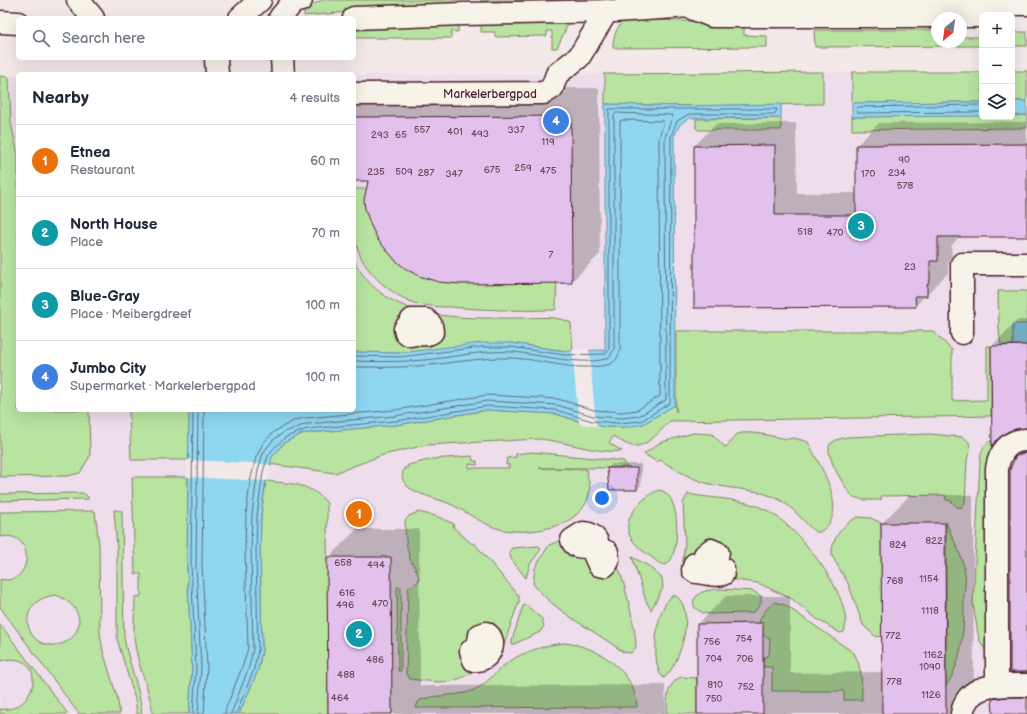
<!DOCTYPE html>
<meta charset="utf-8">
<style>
:root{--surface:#fff;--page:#f2f2f3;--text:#1f2937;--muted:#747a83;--line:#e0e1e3;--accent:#b45309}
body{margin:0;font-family:"Balsamiq Sans",sans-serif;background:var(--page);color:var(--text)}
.controls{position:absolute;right:12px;top:12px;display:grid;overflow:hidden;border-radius:6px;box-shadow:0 4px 16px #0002}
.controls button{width:36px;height:36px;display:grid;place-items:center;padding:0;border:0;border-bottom:1px solid var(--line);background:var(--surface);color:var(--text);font:20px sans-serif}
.compass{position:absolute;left:931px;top:12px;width:36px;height:36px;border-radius:50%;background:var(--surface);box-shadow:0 4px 16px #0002;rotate:209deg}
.you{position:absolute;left:602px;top:498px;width:14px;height:14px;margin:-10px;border:3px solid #fff;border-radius:50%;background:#1a73e8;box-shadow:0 0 0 6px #1a73e833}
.badge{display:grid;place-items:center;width:26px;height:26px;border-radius:50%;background:var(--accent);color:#fff;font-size:13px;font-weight:700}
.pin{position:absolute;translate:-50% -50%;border:2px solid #fff;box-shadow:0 1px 4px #0006}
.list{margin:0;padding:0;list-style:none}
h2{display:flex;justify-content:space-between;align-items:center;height:52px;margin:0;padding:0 16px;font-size:17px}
h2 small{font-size:13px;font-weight:400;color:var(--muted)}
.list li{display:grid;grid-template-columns:26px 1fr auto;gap:12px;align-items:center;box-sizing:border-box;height:72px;padding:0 16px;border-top:1px solid var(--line)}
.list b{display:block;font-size:15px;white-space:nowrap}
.list p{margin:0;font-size:13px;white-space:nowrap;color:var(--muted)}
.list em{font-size:13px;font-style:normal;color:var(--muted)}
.icon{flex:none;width:22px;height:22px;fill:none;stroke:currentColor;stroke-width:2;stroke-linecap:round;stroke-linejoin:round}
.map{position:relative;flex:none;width:1027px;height:714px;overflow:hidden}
.search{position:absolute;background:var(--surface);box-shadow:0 4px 16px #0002;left:16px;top:16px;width:340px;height:44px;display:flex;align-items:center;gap:10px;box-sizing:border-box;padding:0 14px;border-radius:6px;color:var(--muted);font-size:15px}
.panel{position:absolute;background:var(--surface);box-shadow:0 4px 16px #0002;left:16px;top:72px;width:340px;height:340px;border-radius:6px}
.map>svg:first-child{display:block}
.built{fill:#eeddea}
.green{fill:#b8e3a1;stroke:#818166;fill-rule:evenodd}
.water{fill:#8fd7f1;stroke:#738da2}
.pier{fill:#f3e9e9}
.shadow{fill:#0003}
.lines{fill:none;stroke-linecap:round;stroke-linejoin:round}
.shore{stroke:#66697a;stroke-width:1}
.building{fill:#e3c1ed;stroke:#4a1f2b}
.minor-casing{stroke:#4a1f2b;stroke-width:25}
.major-casing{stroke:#4a1f2b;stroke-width:25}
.minor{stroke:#f7f3e8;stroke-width:22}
.major{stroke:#f7f3e8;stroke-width:22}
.labels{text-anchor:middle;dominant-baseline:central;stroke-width:3.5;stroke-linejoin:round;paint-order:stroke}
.number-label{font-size:10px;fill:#70485c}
.street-label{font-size:12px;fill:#4a1f2b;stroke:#f7f3e8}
</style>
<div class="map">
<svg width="1027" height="714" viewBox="0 0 1027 714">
<rect width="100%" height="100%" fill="#f3e9e9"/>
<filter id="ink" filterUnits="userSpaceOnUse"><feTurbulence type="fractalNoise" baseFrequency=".025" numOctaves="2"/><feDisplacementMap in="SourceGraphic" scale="8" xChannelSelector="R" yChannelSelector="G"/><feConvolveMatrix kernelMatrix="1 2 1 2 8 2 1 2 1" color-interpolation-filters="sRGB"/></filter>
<g filter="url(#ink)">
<path class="built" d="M1012 71H1027V714H0V76H18V410H354V75L982 72V117H1012Z"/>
<g class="green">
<path d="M322 0H458V8L383 9 304 16V12L310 6Z"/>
<path d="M481 0H672L481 7Z"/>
<path d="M626 19 744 23V35L767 36V47L613 48C613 36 616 27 626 19Z"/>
<path d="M570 20 557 48H552V31H547V36L495 37V32H481V21Z"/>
<path d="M458 21V32H451V38H354V25Z"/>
<path d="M814 30H937V42H961V30H963V37H982V46L815 47Z"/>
<rect x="1012" y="32" width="15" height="14"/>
<rect x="1012" y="71" width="15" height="30"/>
<path d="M823 72V104L682 106 605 104V76L603 74Z"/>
<path d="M852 72H982V102L852 103Z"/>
<path d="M0 76 9 77 11 123 18 155V410H89L90 456 80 473 67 476 0 477Z"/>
<path d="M1027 115V128L852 130V117Z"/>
<path d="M781 118V130H698L695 127H696V119Z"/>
<path d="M354 189H388L557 271 556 309 554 310C519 311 484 310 450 307 440 307 425 306 414 303 391 294 366 274 358 250 352 231 354 209 354 189Z"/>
<path d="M354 260C385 323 461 318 520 318 536 318 556 315 571 323L573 352 511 343 400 353 354 352Z"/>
<path d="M998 291H1027V324L1013 325V345H1001L999 331Z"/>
<path d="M676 331H933L952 350V401L987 400V346H991V416L670 421C661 430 647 448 632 446 626 445 618 439 613 436L609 443 622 451C597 454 565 441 539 439L426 445 383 455 335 473 269 464 272 457 284 443 301 434 308 433 396 425 488 410 556 414 587 424 607 427H623L643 424 675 405 676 412Z"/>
<path d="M129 410H189V460H131Z"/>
<path d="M693 433 712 434 725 447C731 445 732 436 738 434 749 430 776 437 787 439L794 438 808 442C819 465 852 512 820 532 818 532 816 533 814 531 803 521 794 508 780 500 760 489 737 490 715 485 695 482 677 470 660 460L657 462 644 454 659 443Z"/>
<path d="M929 434 963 437 969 442 970 451 967 460 965 503 961 508 957 507 951 501 946 500 945 495 881 496V500H864L853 497C845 488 824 455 830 444L836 440 847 437Z"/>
<path d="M992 440 991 467 988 651 983 647 979 639 973 604 980 461C981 452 982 445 992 440Z"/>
<path d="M532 452 624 461 627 468H539L586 469C587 476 590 484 590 490 586 529 525 537 496 528 479 522 464 510 448 503 435 498 415 494 406 485 401 479 402 474 404 468H407L408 465 433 459 472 456 473 461H477V465L469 464V468H509V465H506L507 458 516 457V454Z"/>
<path d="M132 477H188L187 566 192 667 189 714H153C150 691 140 672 136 650 132 633 135 614 135 597L141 596V574H135Z"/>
<path d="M266 481C291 484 309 482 327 503L328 714H239L258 670 262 650 260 550 261 515Z"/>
<path d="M659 490C683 493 680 558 666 565 660 565 655 560 650 556 641 550 630 541 628 530 625 515 646 494 659 490Z"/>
<path d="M83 493 88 497V499L0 501V494Z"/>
<path d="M688 494C713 499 745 498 768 511 797 526 856 599 844 632L840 633 817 619 792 599 758 583 683 573 682 569 685 541 683 503Z"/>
<path d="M114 510 122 511 124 637C128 663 140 687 142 714H137L135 699 117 639V549Z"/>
<path d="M95 511 99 545 100 633 103 651 117 697 120 714H79L0 607V579C33 588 37 529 0 537V512ZM56 595C72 601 87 617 74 635 70 641 63 644 56 645 23 649 14 599 56 595Z"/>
<path d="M418 512 436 516 454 524 453 527 472 544 474 543 519 596V602C513 617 508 633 503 648 501 653 493 657 489 660 458 685 448 684 410 679L406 674 408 591 409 587 418 582C421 574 413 566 410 559 406 546 405 534 405 521L409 516Z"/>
<path d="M858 517 871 518 881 523 882 637 875 636 863 625 848 583 832 556C830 540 844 523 858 517Z"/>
<path d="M946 522C952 538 963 556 965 573 966 579 965 587 964 594 964 624 964 660 946 686Z"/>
<path d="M577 534C588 541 602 547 612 556 622 566 636 630 636 645 636 649 633 651 631 653L623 652C593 629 557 614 533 584L535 568 549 545Z"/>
<path d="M539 546 541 549 530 564 526 578 511 559 509 552 512 548Z"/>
<path d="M632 557 647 565 662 578 663 588 651 610 646 601Z"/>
<path d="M397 587H401V671H398Z"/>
<path d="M720 589 753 591 761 596V603L755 611 751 613 710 614 703 613 695 608 693 602C698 590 709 590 720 589Z"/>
<path d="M674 595C698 607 680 665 664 678 650 670 654 604 674 595Z"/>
<path d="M775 602 785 605 854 653C862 667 862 684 862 700H844V691H772V667H763V658L769 655 770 638 763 635C761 632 759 626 759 623 760 616 769 605 775 602Z"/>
<path d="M526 605 542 619 544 626 540 632 512 645V640L523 606Z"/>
<path d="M0 624 68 714H0V709C39 714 49 648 0 661Z"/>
<path d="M564 643C599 646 635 671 637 707L416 708 418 702C426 694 459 697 474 690 485 685 493 675 502 667 518 653 544 645 564 643Z"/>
<path d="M681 677 697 678V714H667C667 699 666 684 681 677Z"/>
</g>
<g class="water">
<path d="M1012 101H1027V115L1012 116Z"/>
<path d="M982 102V116L852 117V103Z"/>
<path d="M605 104 682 106 781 104V118H690L680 124 674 137 675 405 643 424 628 427H607L592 425 556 414 487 410 396 425 308 433 301 434 284 443 272 457 265 485 261 515 260 550 262 650 258 670 239 714H189L192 667 187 566 189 410H354V352L400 353 481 343H511L564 351 603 350 605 352Z"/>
<rect x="1013" y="324" width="14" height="21"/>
</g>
<g class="pier">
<path d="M589 349 596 425 601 428 579 423 572 350Z"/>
<path d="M187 460 250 463 271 465 268 481 186 477Z"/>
</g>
<g class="shadow">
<path d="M354 88H599L600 254 571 282 369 180H354Z"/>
<path d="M1027 122V236H960L951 246 952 256 948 263V273L915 306 695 307 694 146 716 124 796 123 797 193H857V145L879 123Z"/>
<path d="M1018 320H1027V428L1020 427 1005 432 993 444 992 346Z"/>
<path d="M1027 446V714H994V699L1021 672 1010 671 1016 457Z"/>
<path d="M612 464H641V485L637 489 608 468Z"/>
<path d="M910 495H973L974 714H698V624L726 596H790V673L883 672 882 523Z"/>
<path d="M357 529H419L420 686 665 685 666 714H329L328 558Z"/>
</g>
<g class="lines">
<g class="shore">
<path d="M982 105 858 107 856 109 858 113 982 112"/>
<path d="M193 410 191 565 196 667 193 714"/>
<path d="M198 410 196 565 201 667 198 714"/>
<path d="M204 410 202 565 207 667 204 714"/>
<path d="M225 714 226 708 243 665 248 648 245 550 246 515 250 482 256 457 263 443 275 431 295 420 305 418 395 410 487 395 558 399 594 410 622 412 637 410 660 396 659 138 664 121 622 120 620 121V350C619 357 614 364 607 365 571 372 544 359 510 358 479 357 449 364 418 366 397 368 375 367 354 367"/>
<path d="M231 714 249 667 253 649 251 550 252 514 258 470 263 453 272 441 284 432 307 424 395 416 487 401 557 405 593 416 622 418 639 416 666 400 665 137 673 115 616 113 614 115V349L610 357C588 368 537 354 513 352 486 350 460 356 434 359 407 362 381 362 354 361"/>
<path d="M236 714 254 669 258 650 256 550 257 515 263 472 268 456 273 449 286 437 307 429 396 421 475 408 488 406 556 410 592 421 618 423 641 421 670 403 671 136 677 121 689 114H775L777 109H609V349L606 354 564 355 511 347H481L400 357 354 356"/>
</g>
</g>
<g class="building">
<path d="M571 116 572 283 460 284 439 282 419 276 406 269 395 260 378 240 371 226 365 209 364 200 368 181H354V117Z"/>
<path d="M1027 144V237H938V261H930V279L927 286V296H915L916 307 694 308V146L775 145V215H856V145Z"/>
<path d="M1027 345V428L1009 431 998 439 992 447 991 346Z"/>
<path d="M1027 453V672H1010V470L1015 457 1020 454Z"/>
<path d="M607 468H637V490H609Z"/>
<path d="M881 523H945L946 714H882Z"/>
<path d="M327 557H391L392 714H328Z"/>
<path d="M763 623V714H697V624Z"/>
<path d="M1007 697H1027V714H993L992 699Z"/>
</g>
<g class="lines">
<g class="minor-casing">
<g id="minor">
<path d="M78 0 93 18"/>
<path d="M689 7 712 16H982"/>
<path d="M240 18 260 0"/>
<path d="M280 18 293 2 301 0"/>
<path d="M282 58 283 74"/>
<path d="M216 59 217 74"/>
<path d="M354 94 544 93 552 88 557 74 579 57 607 11"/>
<path d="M412 320H426L431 325 432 332C426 337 418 332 411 335L406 333 405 329Z"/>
<path d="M962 333V264H1027"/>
<path d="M583 533C592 533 599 540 598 549L607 552C608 558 610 562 604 566L599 565 591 547C583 546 575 549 572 540Z"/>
<path d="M711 550 718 553 714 565 723 569V574C713 577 705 572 696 572L693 570 695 564 702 562 705 555Z"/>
<path d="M486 633C499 641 489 662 474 660L471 651 479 643 480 635Z"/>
<path d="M997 685V469C999 453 1009 439 1027 440"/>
<path d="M962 714C967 681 1002 685 1027 685"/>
</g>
</g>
<g class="major-casing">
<g id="major">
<path d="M354 18 463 14 615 11 766 1 1027 4"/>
<path d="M0 22 18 23"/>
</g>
</g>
<use href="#minor" class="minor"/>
<use href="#major" class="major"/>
</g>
</g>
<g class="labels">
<g class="number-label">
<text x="422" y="130">557</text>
<text x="516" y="130">337</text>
<text x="455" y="132">401</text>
<text x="480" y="134">493</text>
<text x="380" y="135">293</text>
<text x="401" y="135">65</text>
<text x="548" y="142">119</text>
<text x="904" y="160">90</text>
<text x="523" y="168">259</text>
<text x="492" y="170">675</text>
<text x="548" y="171">475</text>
<text x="376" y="172">235</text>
<text x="404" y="172">509</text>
<text x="426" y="173">287</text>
<text x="897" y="173">234</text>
<text x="454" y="174">347</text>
<text x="868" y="174">170</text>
<text x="905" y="186">578</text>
<text x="805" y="232">518</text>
<text x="835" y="233">470</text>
<text x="551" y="255">7</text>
<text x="910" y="267">23</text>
<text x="934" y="541">822</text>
<text x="898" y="545">824</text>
<text x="343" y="563">658</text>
<text x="376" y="565">494</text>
<text x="929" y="579">1154</text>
<text x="895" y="581">768</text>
<text x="347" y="593">616</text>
<text x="380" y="604">470</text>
<text x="345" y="605">496</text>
<text x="930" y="611">1118</text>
<text x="893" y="636">772</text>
<text x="744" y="639">754</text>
<text x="712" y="642">756</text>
<text x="933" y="655">1162</text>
<text x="714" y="659">704</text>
<text x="745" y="659">706</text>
<text x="375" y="660">486</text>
<text x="930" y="667">1090</text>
<text x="346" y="675">488</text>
<text x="894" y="682">778</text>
<text x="715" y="685">810</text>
<text x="746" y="687">752</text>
<text x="931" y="695">1126</text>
<text x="340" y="698">464</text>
<text x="714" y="699">750</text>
</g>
<g class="street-label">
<text x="490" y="94">Markelerbergpad</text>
</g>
</g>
</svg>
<div class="controls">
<button>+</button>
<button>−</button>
<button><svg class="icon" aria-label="layers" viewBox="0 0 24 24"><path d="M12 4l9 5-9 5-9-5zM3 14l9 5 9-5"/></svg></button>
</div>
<svg class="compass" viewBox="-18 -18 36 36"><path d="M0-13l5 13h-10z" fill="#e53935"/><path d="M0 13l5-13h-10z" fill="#747a83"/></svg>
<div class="you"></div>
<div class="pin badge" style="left:359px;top:514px;background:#e8710a">1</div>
<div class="pin badge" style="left:359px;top:634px;background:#0f9aa8">2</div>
<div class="pin badge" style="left:861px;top:226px;background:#0f9aa8">3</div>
<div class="pin badge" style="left:556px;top:121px;background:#3f7fe0">4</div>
<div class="search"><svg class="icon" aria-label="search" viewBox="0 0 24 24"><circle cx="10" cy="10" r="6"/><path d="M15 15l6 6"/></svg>Search here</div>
<section class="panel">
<h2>Nearby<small>4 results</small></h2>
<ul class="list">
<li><span class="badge" style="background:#e8710a">1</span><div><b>Etnea</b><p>Restaurant</p></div><em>60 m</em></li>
<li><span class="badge" style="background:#0f9aa8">2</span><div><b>North House</b><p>Place</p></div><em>70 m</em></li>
<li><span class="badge" style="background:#0f9aa8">3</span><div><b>Blue-Gray</b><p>Place · Meibergdreef</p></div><em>100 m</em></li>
<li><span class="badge" style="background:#3f7fe0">4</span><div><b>Jumbo City</b><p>Supermarket · Markelerbergpad</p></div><em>100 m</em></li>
</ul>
</section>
</div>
